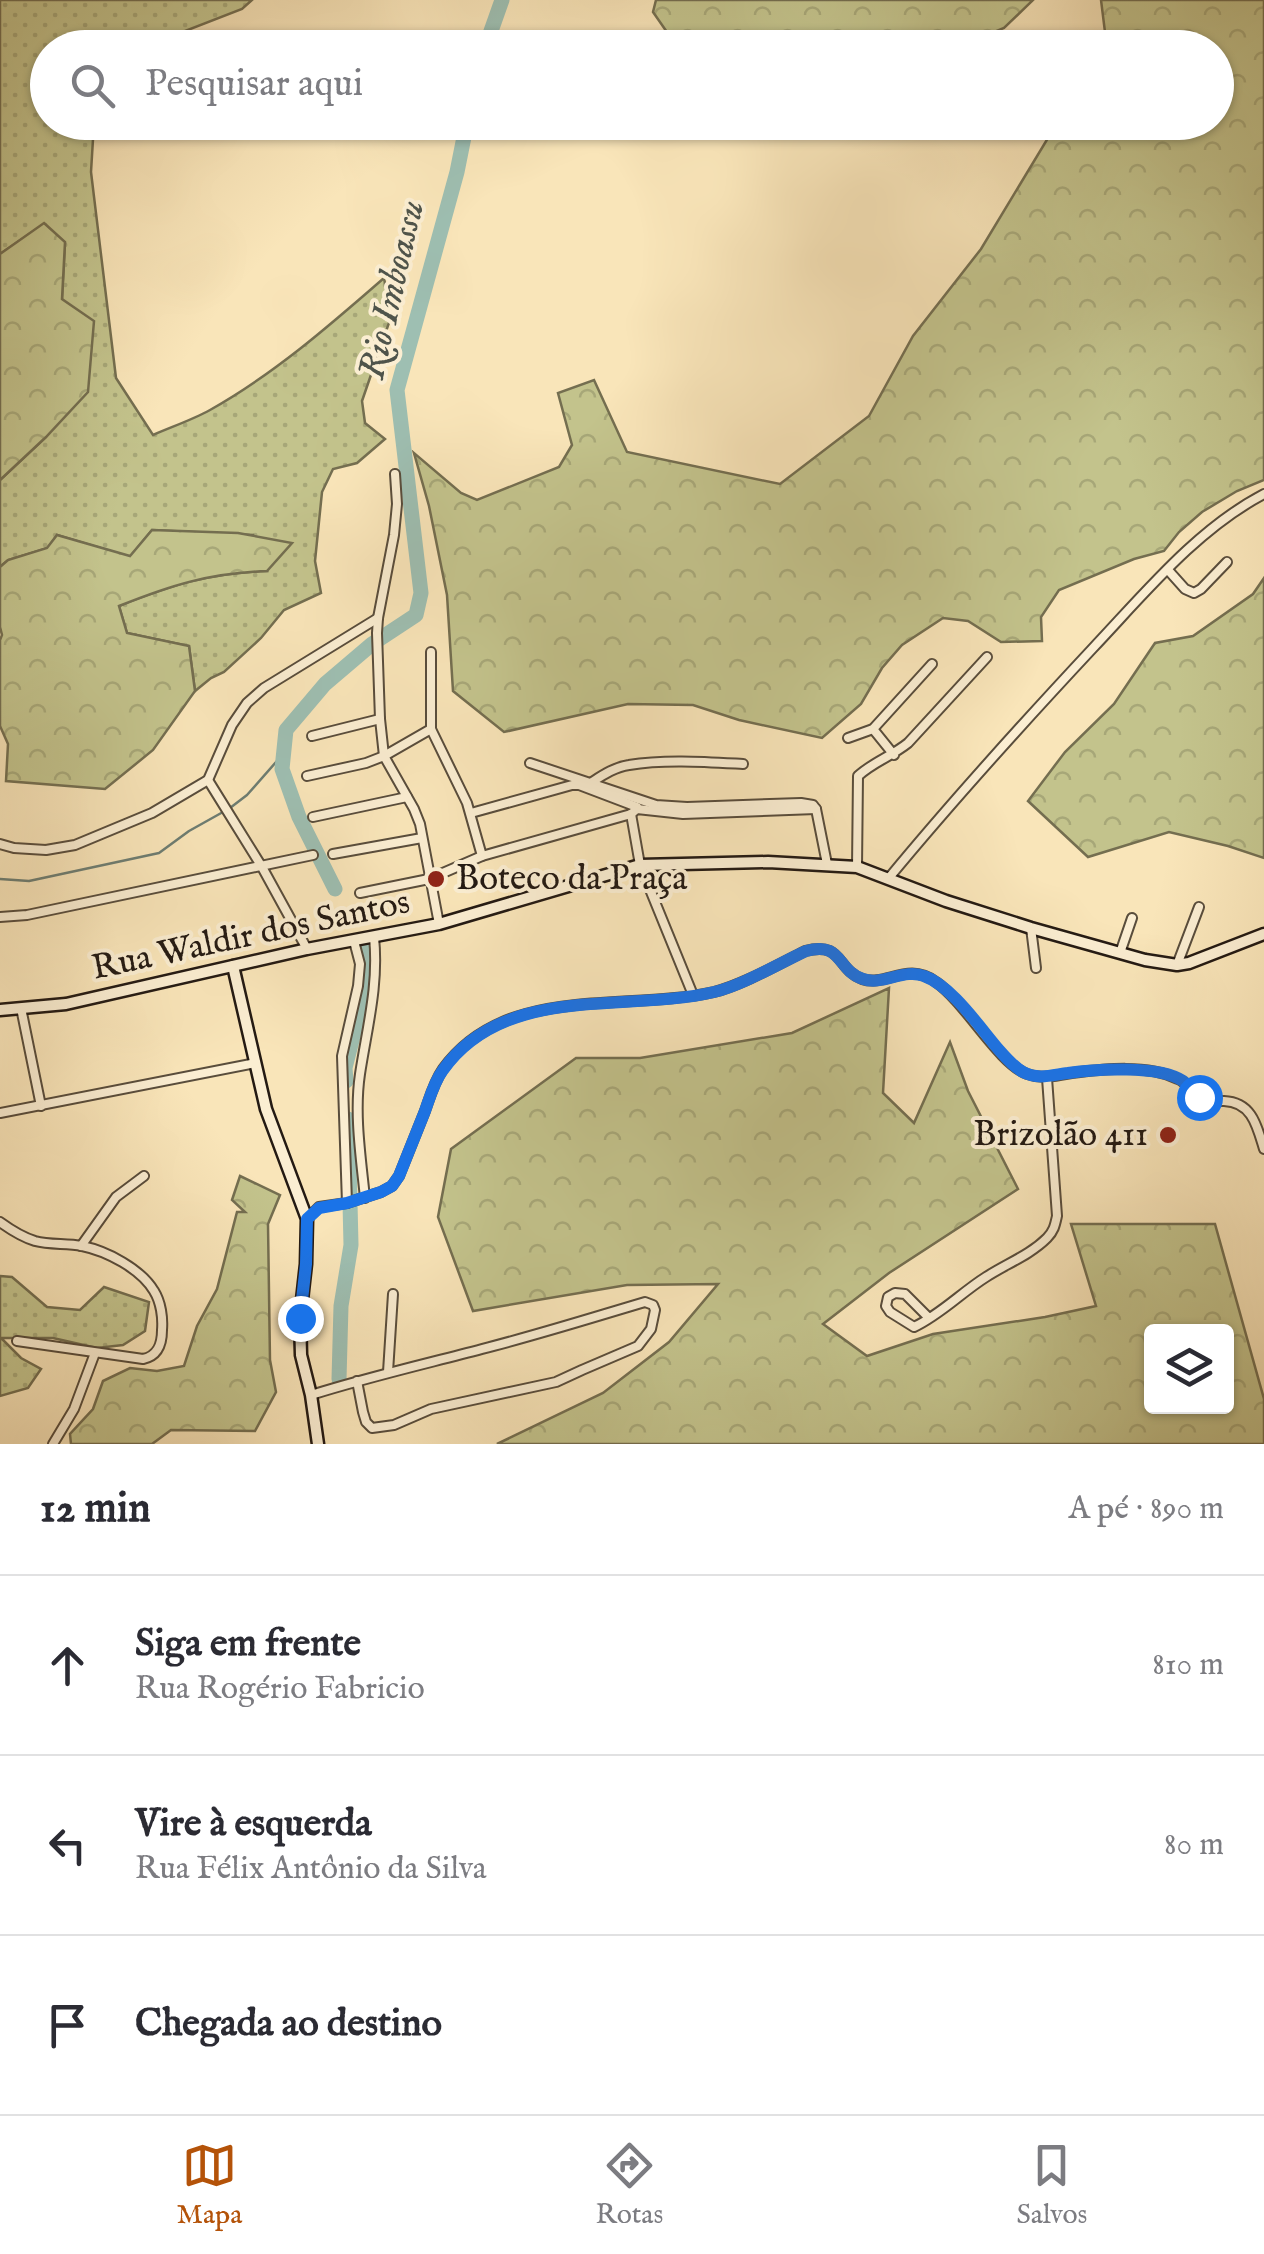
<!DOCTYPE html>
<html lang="pt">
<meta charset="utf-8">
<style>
:root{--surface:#fff;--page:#f7f7f7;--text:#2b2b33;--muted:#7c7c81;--line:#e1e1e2;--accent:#b45309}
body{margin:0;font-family:"IM FELL English",serif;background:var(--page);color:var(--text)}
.controls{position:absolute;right:30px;bottom:30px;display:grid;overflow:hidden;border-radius:10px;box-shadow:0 2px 8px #0004}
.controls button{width:90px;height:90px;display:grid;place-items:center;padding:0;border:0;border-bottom:2px solid var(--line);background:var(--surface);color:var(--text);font:50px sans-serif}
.stop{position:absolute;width:30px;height:30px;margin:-22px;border:8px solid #1a73e8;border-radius:50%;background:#fff}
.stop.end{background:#1a73e8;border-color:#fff;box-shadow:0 2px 10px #0008}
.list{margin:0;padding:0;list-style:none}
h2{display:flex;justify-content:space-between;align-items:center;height:130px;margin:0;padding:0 40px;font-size:42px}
h2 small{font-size:32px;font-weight:400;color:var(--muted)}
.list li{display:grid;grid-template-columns:65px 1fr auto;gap:30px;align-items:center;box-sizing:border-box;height:180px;padding:0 40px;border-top:2px solid var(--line)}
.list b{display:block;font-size:38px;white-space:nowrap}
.list p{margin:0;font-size:32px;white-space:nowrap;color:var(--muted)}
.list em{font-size:32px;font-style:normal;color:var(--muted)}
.icon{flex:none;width:55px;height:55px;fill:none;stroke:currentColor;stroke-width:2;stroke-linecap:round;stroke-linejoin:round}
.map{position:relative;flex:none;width:1264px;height:1444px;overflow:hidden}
.search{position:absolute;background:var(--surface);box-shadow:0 2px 8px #0004;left:30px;right:30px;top:30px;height:110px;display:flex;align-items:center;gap:25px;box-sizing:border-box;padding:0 35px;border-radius:55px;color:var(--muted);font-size:38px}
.sheet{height:670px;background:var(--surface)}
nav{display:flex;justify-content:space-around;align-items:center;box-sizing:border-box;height:140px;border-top:2px solid var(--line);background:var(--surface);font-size:28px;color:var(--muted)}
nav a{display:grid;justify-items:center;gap:5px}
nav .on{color:var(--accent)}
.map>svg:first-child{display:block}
.grass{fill:url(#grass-dots);stroke:#746e50;stroke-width:2.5}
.forest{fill:url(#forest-crowns);stroke:#746e50;stroke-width:2.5;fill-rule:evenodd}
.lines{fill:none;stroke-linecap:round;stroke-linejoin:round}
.stream{stroke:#6d7d72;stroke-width:2.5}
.river{stroke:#9ebfb2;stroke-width:15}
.street-casing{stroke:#594d3c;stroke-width:12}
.secondary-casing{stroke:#241a13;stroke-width:15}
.street{stroke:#fbeed2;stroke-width:8}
.secondary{stroke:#fbeed2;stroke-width:10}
.route{stroke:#1a73e8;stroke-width:12}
.poi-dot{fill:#8f2418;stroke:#fbeed2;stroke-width:4}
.labels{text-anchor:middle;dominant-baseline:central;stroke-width:8;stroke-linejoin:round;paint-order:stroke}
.poi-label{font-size:35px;fill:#241a13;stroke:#fbeed2;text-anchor:start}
.street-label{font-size:35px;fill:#241a13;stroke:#fbeed2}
.water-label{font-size:38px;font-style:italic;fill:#4f544b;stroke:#fbeed2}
</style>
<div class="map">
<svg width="1264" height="1444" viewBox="0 0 1264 1444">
<defs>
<pattern id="grass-dots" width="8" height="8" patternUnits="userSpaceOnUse" patternTransform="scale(2.5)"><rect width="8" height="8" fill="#c3c38c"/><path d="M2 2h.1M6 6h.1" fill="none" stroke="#a7a778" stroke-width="1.8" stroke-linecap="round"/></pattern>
<pattern id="forest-crowns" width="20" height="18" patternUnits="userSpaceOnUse" patternTransform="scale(2.5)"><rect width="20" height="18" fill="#c3c38c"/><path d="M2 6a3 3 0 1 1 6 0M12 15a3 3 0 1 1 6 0" fill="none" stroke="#a7a778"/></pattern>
</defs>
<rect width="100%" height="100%" fill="#f9e5b9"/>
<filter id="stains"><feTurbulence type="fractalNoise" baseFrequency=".002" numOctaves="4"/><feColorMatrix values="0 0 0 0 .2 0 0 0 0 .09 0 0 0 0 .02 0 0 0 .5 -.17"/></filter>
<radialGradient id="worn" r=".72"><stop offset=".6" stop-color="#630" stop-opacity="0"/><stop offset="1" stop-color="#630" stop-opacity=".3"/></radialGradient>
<g class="grass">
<path d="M0 0H252L242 9 144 47 48 48V122L94 123 91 172 116 378 153 435C171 427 192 420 210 410 274 374 329 326 384 278L391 317 362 401 365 423 385 439 357 463 333 469 322 492 315 561 321 593 284 610 261 638 224 672 211 678 195 691 189 646 127 633 119 606C173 585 208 573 267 571L253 535 152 530 130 557 57 535 48 548 8 560 0 567V480L46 437 62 299 65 243 44 224 0 254Z"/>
<path d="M0 1276 12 1277 47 1307 80 1310 104 1287 149 1302 145 1331 123 1345 97 1348 53 1338H1L21 1358 41 1369 28 1388 0 1396Z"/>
</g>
<g class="forest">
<path d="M656 0H1033L1004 28 958 47 678 48 653 12Z"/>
<path d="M1101 0H1264V480L1237 491 1202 512 1179 532 1164 551 1134 559 1059 590 1041 617 1042 641 1001 642 968 621 943 618 902 645 882 668 861 704 822 738 739 720 693 705 628 704 504 732 453 691 447 595 429 506 414 453 461 493 477 500 559 467 572 445 558 393 594 380 627 452 780 484 869 416 913 336 981 249 1057 123 1216 122V48L1097 47 1105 32Z"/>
<path d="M44 223 65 242 62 299 94 321 88 392 46 437 0 480V254Z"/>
<path d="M152 530 238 533 292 543 267 571C210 573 171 585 119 606L127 633 189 646 195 691 153 750 105 789 6 781 8 744 0 726V640L2 635 0 627V567L8 560 47 548 57 535 130 556Z"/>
<path d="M1264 578V858L1228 846 1169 832 1088 857 1028 801 1065 752 1114 704 1155 643 1193 636 1253 594Z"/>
<path d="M889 988 883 1093 914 1123 950 1042 968 1091 1018 1189 889 1273 823 1324 867 1356 933 1334 1045 1317 1096 1306 1071 1224H1215L1264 1399V1444H497L603 1393 669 1342 718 1284 627 1285 473 1311 438 1217 451 1149 576 1058H640L792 1033ZM1152 1332H1226V1406H1152Z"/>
<path d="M240 1176 280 1195 268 1224 270 1360 276 1392 255 1431 171 1430 152 1444H71L70 1434 93 1409 103 1381 130 1368 157 1371 184 1366 197 1326 217 1289 237 1212H245L232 1200Z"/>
</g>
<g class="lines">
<g class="stream">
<path d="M230 808 247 795 284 753"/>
<path d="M0 879 29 881 159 853 189 831 223 812"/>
</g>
<g class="river">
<path d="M485 48 502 0"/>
<path d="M335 889 299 817 282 769 286 730 325 684 372 644 416 615 421 593 397 390 457 172 467 122"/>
<path d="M346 1081 345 1068 360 1009 366 948"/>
<path d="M339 1379 341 1306 351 1245 348 1119"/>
</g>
<g class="street-casing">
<g id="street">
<path d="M395 474 397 504 394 535 378 618 377 633 380 719 384 756 414 809 420 824 439 924"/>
<path d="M1168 570 1185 589 1194 593 1201 589 1227 562"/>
<path d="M431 652V729L467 803 482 856"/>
<path d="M873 729 894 755"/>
<path d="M312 736 380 719"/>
<path d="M848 738 873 729 932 664"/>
<path d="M530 763 656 805 687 807 801 803 813 805 816 809 827 864"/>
<path d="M307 776 366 763 384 756 431 729"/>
<path d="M208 780 262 867 307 949"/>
<path d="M592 782C603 775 615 767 629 765 664 759 707 762 743 764"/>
<path d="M471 813 572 785H579L637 807"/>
<path d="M631 814 640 865 693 995"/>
<path d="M313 817 407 797"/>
<path d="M0 844 14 848 46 850 75 845 152 813 208 780 232 725 247 703 264 688 378 618"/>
<path d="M333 854 422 838"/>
<path d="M857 867 858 776C873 762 892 756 908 743L987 657"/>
<path d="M888 879C954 799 1023 723 1093 648 1145 593 1197 529 1264 494"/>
<path d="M360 893 429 879 482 856 631 814 637 809 683 814 816 809"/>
<path d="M0 917 27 915 313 855"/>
<path d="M1031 928 1036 968"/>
<path d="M1120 953 1132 918"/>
<path d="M1177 965 1199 907"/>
<path d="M21 1008 41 1106"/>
<path d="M0 1113 256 1063"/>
<path d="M365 1198C361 1158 354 1114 360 1074 367 1028 379 985 374 937"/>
<path d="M347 1203 342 1056 358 986 360 964 354 941"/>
<path d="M307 1219 319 1207 347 1203 381 1192 392 1186 399 1176C408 1154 416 1133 425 1111 430 1097 434 1082 443 1069 505 983 625 1012 714 992 742 985 779 964 805 951 843 941 836 969 862 979 886 987 907 961 936 982 965 1002 998 1063 1027 1074 1043 1080 1056 1075 1072 1073 1105 1069 1147 1064 1178 1079 1188 1083 1192 1094 1201 1098 1209 1102 1216 1101 1224 1101 1252 1102 1257 1126 1264 1149"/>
<path d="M0 1222C11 1230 22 1237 35 1241 50 1245 66 1243 82 1246 107 1251 141 1269 154 1291 161 1302 163 1318 162 1330 162 1344 158 1356 143 1359L17 1341"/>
<path d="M81 1246 116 1197 144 1176"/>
<path d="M929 1318 905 1294 895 1293 888 1297 886 1306 890 1312 914 1327C940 1315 962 1292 986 1277 1006 1264 1030 1255 1047 1238 1054 1231 1055 1225 1057 1216L1047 1078"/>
<path d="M388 1372 393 1294"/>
<path d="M311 1395C368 1377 425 1364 482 1349 537 1335 591 1318 645 1302L653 1305 655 1310 651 1329 638 1346 582 1370 556 1382 431 1409 394 1425 372 1428 366 1422 363 1412 357 1381"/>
<path d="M53 1444 74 1409 95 1353"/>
</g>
</g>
<g class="secondary-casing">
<g id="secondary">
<path d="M233 966 266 1109 307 1219 306 1264 300 1318 301 1355 311 1395 318 1444"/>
<path d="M0 1010 66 1004 307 949 439 924 640 865 768 862 857 867 946 901 1031 928 1145 960 1177 965 1189 963 1264 934"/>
</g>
</g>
<use href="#street" class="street"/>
<use href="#secondary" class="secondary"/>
</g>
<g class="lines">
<path class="route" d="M300 1318 306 1264 307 1219 319 1208 347 1203 381 1192 392 1186 399 1176C408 1154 416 1133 425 1111 430 1097 434 1082 443 1070 505 983 625 1013 714 992 741 986 780 963 806 951 843 941 836 970 863 979 883 986 904 968 924 976 952 986 980 1028 1000 1051 1007 1059 1014 1067 1023 1072 1038 1080 1052 1075 1068 1073 1094 1069 1160 1065 1183 1081 1188 1085 1193 1092 1199 1097"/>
</g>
<g class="poi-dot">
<circle cx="436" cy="879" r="10"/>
<circle cx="1168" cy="1135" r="10"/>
</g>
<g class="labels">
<g class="poi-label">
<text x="456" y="879">Boteco da Praça</text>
<text x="1148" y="1135" text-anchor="end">Brizolão 411</text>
</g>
<g class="street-label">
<text transform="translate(251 936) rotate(-12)">Rua Waldir dos Santos</text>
</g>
<g class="water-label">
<text transform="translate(393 290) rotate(-77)">Rio Imboassu</text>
</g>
</g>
<rect width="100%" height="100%" filter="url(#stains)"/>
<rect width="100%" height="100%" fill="url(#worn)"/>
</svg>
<div class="controls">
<button><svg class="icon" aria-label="layers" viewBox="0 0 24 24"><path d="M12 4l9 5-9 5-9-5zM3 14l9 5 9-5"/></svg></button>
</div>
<div class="stop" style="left:1199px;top:1097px"></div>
<div class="stop end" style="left:300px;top:1318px"></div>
<div class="search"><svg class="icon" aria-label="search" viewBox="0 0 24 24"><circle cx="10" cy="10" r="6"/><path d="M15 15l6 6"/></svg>Pesquisar aqui</div>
</div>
<section class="sheet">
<h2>12 min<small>A pé · 890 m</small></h2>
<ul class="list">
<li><svg class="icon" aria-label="ahead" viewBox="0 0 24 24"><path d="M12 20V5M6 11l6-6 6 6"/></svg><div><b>Siga em frente</b><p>Rua Rogério Fabricio</p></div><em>810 m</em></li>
<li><svg class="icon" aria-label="left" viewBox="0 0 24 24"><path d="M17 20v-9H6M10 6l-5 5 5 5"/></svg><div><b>Vire à esquerda</b><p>Rua Félix Antônio da Silva</p></div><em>80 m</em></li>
<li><svg class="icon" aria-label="arrive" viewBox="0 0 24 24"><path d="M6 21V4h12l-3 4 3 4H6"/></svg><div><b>Chegada ao destino</b></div></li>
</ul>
</section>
<nav>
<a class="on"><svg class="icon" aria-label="map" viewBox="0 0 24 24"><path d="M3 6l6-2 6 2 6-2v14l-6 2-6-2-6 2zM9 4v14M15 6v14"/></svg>Mapa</a>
<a><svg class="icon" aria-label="directions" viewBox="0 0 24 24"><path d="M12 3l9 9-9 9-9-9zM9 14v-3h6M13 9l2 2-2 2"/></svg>Rotas</a>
<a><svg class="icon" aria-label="saved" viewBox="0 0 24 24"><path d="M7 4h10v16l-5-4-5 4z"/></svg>Salvos</a>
</nav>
